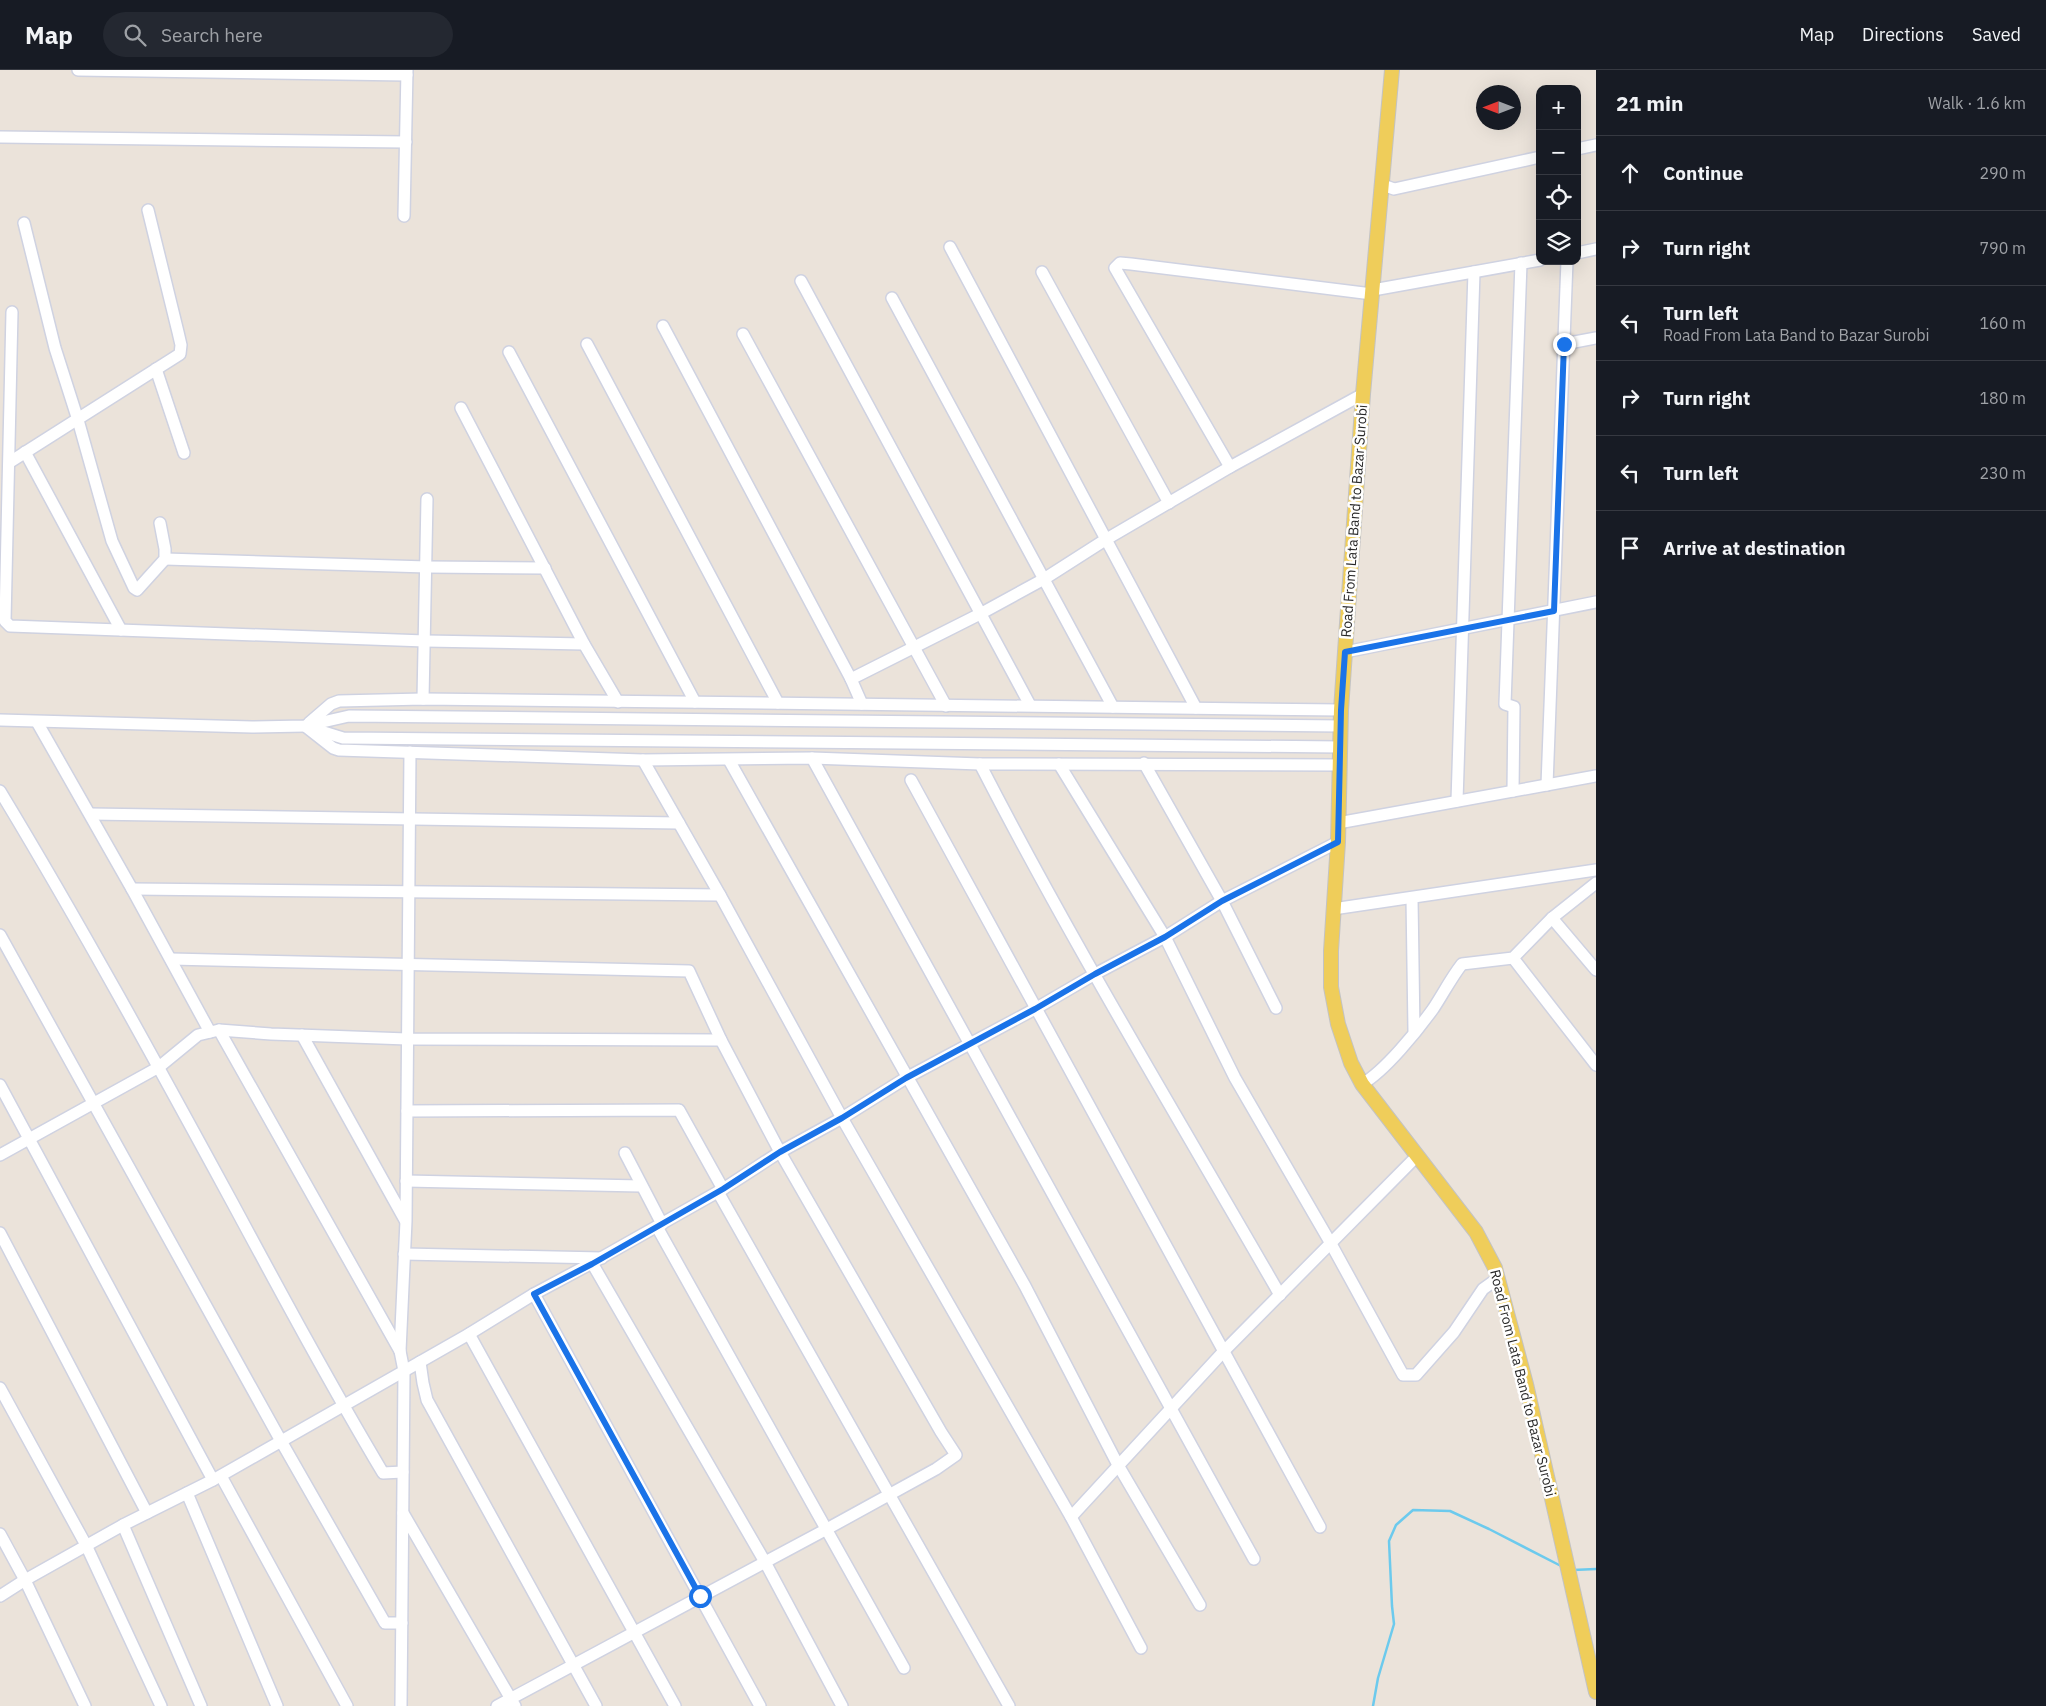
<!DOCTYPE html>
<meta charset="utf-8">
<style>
:root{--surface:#171b24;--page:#242831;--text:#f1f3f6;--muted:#9ea1a6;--line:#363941}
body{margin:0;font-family:"IBM Plex Sans",sans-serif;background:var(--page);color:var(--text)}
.controls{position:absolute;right:15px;top:15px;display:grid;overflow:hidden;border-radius:10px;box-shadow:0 5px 20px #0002}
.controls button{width:45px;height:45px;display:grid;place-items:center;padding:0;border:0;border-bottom:1px solid var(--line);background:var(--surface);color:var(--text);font:25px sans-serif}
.compass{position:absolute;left:1476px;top:15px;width:45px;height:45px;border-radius:50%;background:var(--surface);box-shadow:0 5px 20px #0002;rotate:270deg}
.stop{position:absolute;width:15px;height:15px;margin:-11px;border:4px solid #1a73e8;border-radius:50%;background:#fff}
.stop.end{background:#1a73e8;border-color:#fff;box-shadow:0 1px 5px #0008}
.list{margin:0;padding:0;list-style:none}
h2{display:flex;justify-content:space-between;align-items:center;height:65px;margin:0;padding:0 20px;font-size:21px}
h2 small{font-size:16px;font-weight:400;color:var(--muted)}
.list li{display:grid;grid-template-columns:32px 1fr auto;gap:15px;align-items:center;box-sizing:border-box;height:75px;padding:0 20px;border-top:1px solid var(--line)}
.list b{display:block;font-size:19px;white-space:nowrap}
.list p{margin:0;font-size:16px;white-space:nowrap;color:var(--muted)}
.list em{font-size:16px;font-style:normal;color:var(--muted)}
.icon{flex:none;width:28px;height:28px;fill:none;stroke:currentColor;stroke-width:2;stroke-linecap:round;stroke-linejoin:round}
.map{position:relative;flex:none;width:1596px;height:1636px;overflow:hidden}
header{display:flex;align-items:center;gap:30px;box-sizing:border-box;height:70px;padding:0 25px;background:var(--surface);border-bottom:1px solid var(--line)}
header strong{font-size:24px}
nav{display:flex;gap:28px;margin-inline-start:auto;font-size:18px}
.search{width:350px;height:45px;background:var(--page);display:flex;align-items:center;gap:12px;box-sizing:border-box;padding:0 18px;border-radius:28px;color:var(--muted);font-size:19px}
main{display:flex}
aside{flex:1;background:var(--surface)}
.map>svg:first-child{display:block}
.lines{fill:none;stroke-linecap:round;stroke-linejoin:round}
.stream{stroke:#6ccaed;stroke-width:2.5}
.minor-casing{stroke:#cfd2e1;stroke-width:14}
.major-casing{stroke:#c3c3c3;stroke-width:16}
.minor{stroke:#fff;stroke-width:11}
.major{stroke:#efcd5a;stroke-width:14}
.route{stroke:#1a73e8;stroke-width:6}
.labels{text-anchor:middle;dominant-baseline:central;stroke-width:5;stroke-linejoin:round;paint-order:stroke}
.street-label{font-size:14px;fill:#282828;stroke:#fff}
</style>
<header>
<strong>Map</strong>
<div class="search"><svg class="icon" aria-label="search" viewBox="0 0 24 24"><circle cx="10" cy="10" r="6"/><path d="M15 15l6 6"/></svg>Search here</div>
<nav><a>Map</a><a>Directions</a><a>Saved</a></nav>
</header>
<main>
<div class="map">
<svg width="1596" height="1636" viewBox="0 0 1596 1636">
<rect width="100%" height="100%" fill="#ebe3da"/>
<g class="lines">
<g class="stream">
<path d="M1573 1500 1596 1499"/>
<path d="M1373 1636 1378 1608 1394 1554 1392 1536 1389 1471 1396 1455 1413 1440 1450 1441 1489 1459 1563 1497"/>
</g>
<g class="minor-casing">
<g id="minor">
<path d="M78 0 407 5"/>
<path d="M0 67 406 72"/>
<path d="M1577 79 1596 75"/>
<path d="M1383 115 1394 119 1540 87"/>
<path d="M404 146 407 0"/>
<path d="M24 153 55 278 78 350 112 471 134 518 137 520 165 489V479L160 453"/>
<path d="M950 177 1196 638"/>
<path d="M1577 183 1596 179"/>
<path d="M1042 202 1169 433"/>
<path d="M801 211 1030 635"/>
<path d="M1373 220 1540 190"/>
<path d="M892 228 1113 637"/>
<path d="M12 242 5 551 10 556 425 571 584 574"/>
<path d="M663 256 851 609 862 634"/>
<path d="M743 264 946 636"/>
<path d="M587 274 778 633"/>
<path d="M1564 274 1596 268"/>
<path d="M509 282 695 632"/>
<path d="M156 299 184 383"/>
<path d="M461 338 584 574 618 632"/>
<path d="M25 382 121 560"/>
<path d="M10 392 180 284 181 275 178 262 148 140"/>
<path d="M1230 397 1115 198 1120 193 1131 194 1372 224"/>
<path d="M165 489 427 497 545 498"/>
<path d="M1345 582 1596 532"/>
<path d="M851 609 980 544 1044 509 1105 470 1230 397 1363 324"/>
<path d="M423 629 427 429"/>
<path d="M0 650 252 657 305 656 349 646 1341 656"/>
<path d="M37 652 132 819 210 962"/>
<path d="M309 653 331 634 339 631 423 629 1341 640"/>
<path d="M305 656 333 678 339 680 643 690 812 688 980 694 1340 695"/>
<path d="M314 659 343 668 1340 677"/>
<path d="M812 688 1254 1489"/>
<path d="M643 690 720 825 842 1048 1071 1447 1141 1578"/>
<path d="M729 690 1025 1216 1118 1395 1200 1535"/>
<path d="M1144 693 1222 831 1276 938"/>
<path d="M980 694C1073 875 1179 1049 1280 1225"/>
<path d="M1059 694 1165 867 1235 1008 1330 1172 1403 1305H1416L1454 1262 1483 1219 1497 1209"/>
<path d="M911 710 1320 1457"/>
<path d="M1547 715 1567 191"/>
<path d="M0 721C81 855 157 994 232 1132 281 1223 330 1314 383 1403L403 1402"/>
<path d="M1513 721 1514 637 1505 634 1521 193"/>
<path d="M1457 731 1474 202"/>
<path d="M90 744 679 753"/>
<path d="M1338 753 1596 706"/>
<path d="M132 819 720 825"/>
<path d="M1412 828 1414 961"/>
<path d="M1333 839 1596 800"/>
<path d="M1552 848 1596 900"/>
<path d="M0 865 281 1371 385 1553H402"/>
<path d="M1513 888 1596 995"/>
<path d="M171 889 689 901 721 970 780 1082 941 1362 956 1385 936 1399 825 1460 497 1636"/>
<path d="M219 960 400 1281"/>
<path d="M302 965 405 1150"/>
<path d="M1362 1014C1385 1001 1417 961 1433 939 1443 924 1451 908 1462 894L1513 888 1552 848 1596 813"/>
<path d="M0 1015 213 1410"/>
<path d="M407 1041 679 1040 723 1119"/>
<path d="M625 1083 662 1154"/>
<path d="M0 1085 159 997 198 965 219 960 271 964 407 969 721 970"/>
<path d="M406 1111 641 1116"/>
<path d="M718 1122 1009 1636"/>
<path d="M657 1157 904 1598"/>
<path d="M0 1163 147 1443"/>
<path d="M404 1184 602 1188"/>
<path d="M592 1193 765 1492 842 1636"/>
<path d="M534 1224 760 1636"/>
<path d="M469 1264 675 1636"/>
<path d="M420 1292 423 1313 427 1330 596 1636"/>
<path d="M0 1318 86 1475 161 1636"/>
<path d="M221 1406 347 1636"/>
<path d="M187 1423 277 1636"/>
<path d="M403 1443 515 1636"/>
<path d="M1071 1447 1224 1281 1417 1086"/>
<path d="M123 1455 201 1636"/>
<path d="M0 1464 25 1510 85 1636"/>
<path d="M0 1526 25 1510 123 1455 213 1410 469 1264 534 1224 592 1193 723 1119 780 1082 842 1048 906 1008 1035 939 1095 904 1165 867 1222 831 1338 772"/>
<path d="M401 1636 404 1301 400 1281 406 1151 410 682"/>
</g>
</g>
<g class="major-casing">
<path id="major" d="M1392 0 1363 324 1345 582 1341 640 1338 772 1331 881V917L1338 954 1351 993 1362 1014 1476 1162 1495 1198 1526 1314 1596 1622"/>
</g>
<use href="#minor" class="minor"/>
<use href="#major" class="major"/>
</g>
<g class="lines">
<path class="route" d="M700 1526 534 1224 592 1194 723 1119 780 1082 842 1048 906 1008 1035 939 1095 904 1165 867 1222 831 1338 772 1341 640 1345 582 1554 541 1564 274"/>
</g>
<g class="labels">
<g class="street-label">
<text transform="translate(1354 451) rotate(-86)">Road From Lata Band to Bazar Surobi</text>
<text transform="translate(1523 1313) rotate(76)">Road From Lata Band to Bazar Surobi</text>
</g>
</g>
</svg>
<div class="controls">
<button>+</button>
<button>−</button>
<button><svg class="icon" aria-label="locate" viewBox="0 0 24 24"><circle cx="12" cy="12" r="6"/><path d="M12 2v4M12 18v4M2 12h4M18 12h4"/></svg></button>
<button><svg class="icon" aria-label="layers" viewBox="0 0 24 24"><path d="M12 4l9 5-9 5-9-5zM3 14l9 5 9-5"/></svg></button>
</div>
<svg class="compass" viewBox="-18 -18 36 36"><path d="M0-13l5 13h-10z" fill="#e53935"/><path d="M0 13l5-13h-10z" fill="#9ea1a6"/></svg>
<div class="stop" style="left:700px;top:1526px"></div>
<div class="stop end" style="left:1564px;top:274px"></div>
</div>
<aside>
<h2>21 min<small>Walk · 1.6 km</small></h2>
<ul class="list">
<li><svg class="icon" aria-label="ahead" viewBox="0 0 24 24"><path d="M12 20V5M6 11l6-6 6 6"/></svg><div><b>Continue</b></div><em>290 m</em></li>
<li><svg class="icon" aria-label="right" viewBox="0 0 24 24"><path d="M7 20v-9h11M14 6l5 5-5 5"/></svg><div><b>Turn right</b></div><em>790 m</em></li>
<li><svg class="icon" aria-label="left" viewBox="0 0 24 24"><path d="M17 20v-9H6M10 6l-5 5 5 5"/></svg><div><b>Turn left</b><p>Road From Lata Band to Bazar Surobi</p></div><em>160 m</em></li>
<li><svg class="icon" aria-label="right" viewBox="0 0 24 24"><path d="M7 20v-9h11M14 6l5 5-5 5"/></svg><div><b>Turn right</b></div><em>180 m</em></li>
<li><svg class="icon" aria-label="left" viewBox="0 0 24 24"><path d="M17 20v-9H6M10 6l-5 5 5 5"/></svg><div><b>Turn left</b></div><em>230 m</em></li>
<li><svg class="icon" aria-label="arrive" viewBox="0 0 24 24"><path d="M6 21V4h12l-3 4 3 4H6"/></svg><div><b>Arrive at destination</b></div></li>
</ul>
</aside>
</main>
